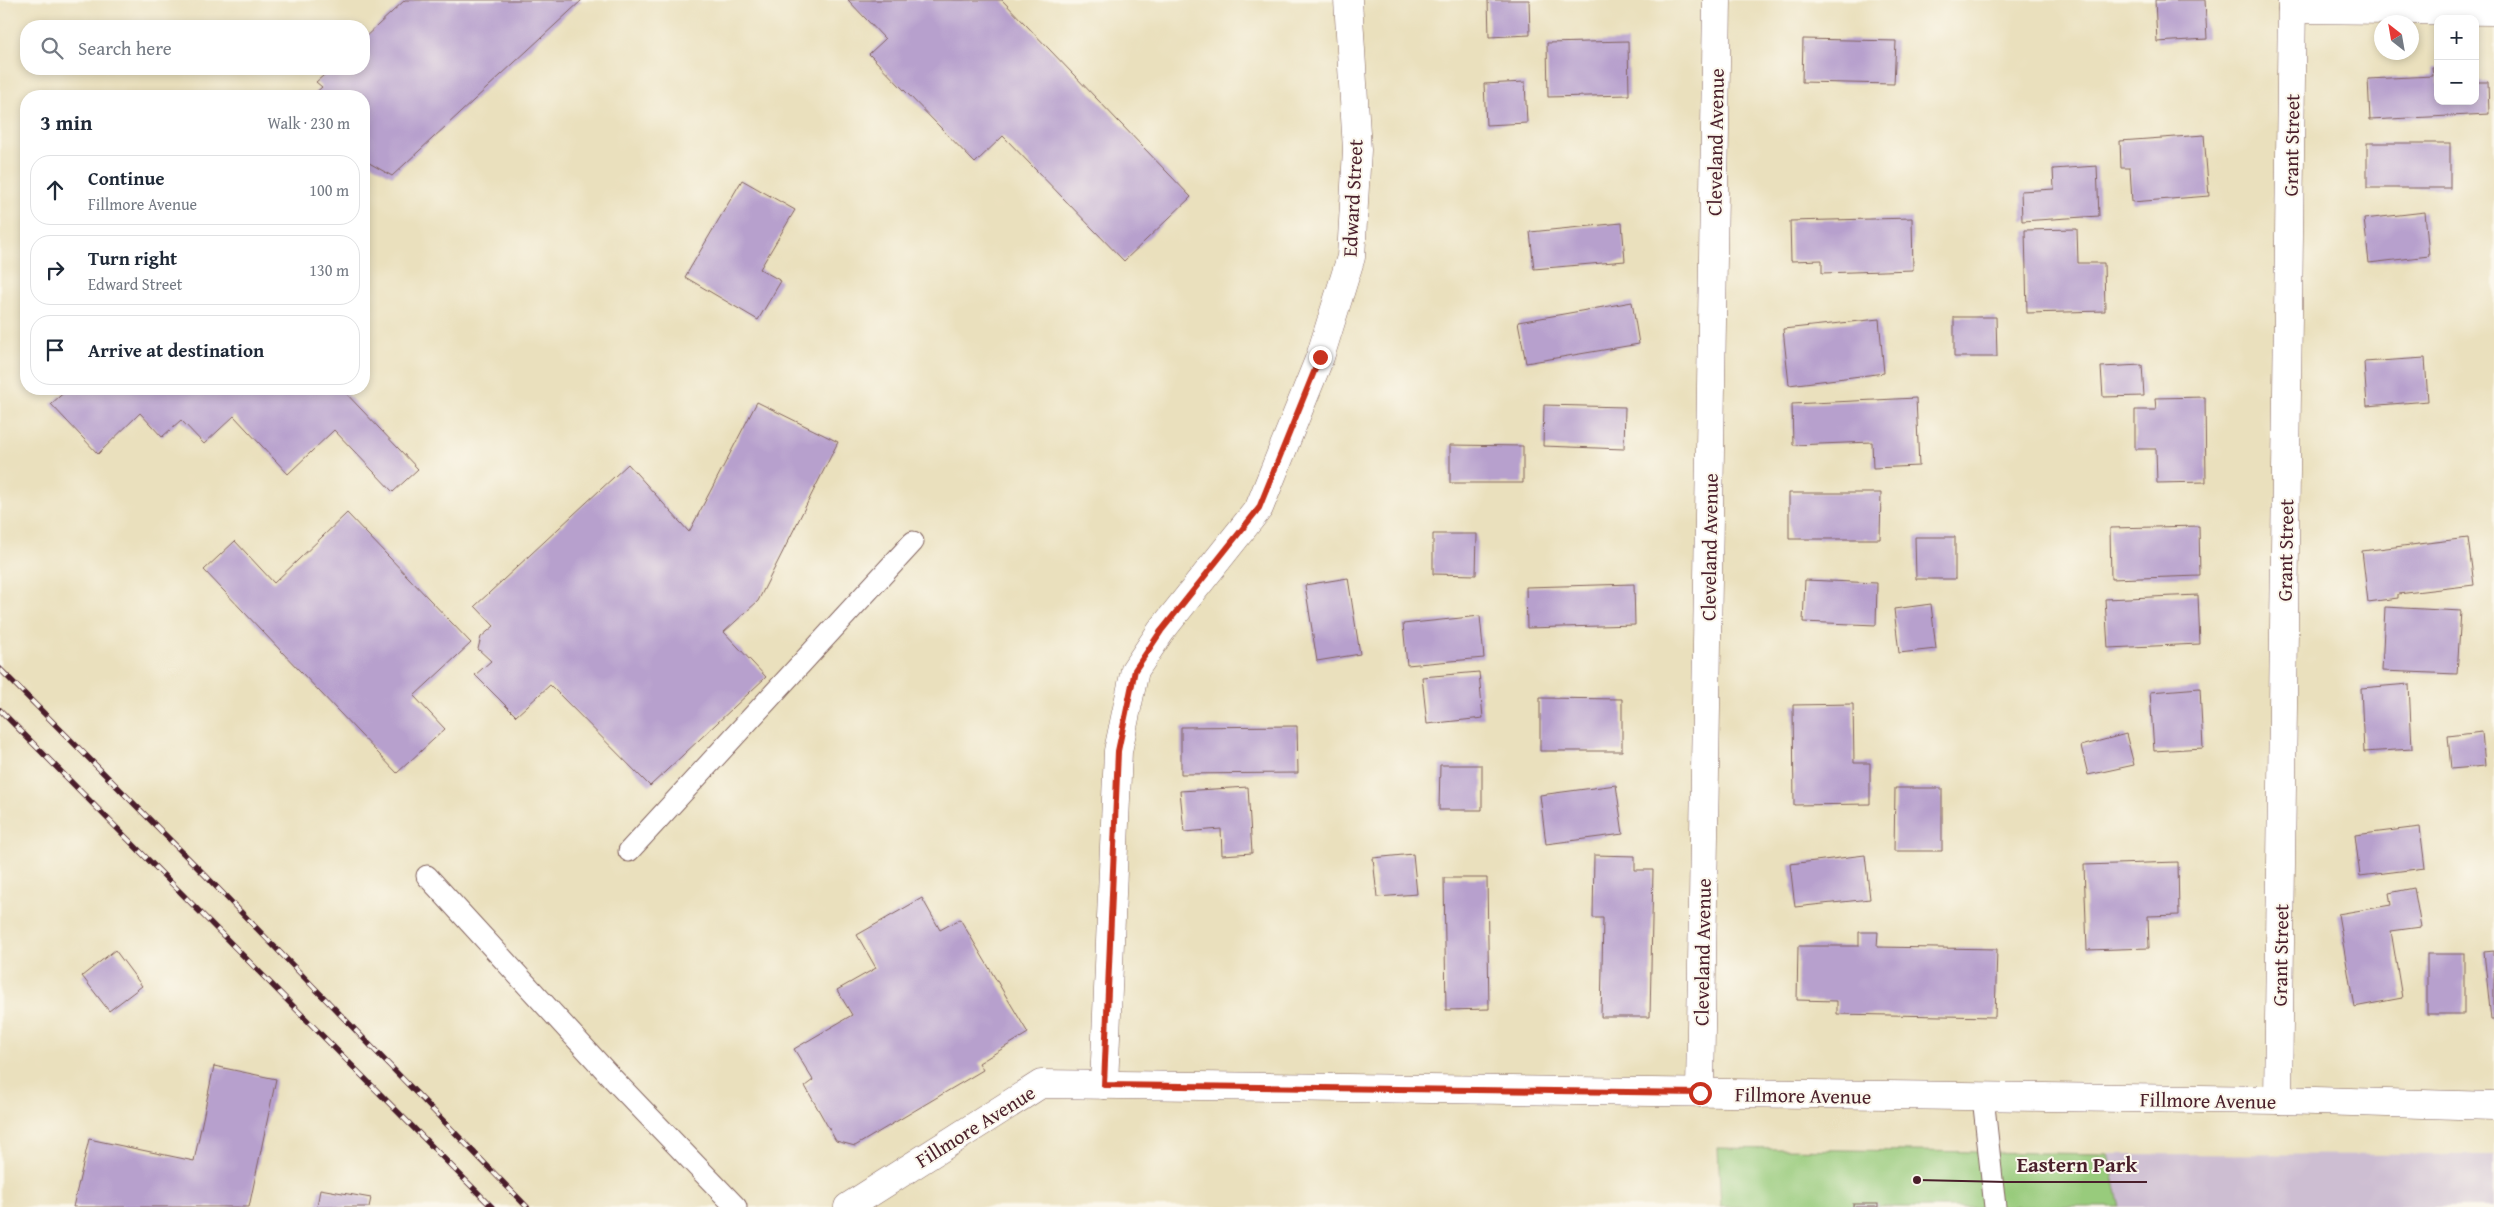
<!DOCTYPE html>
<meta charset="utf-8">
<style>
:root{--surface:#fff;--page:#f6f6f7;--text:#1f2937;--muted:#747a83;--line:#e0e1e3}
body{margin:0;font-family:"Gentium Book Plus",serif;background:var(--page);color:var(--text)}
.controls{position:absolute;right:15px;top:15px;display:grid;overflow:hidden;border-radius:10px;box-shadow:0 2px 8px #0003}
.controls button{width:45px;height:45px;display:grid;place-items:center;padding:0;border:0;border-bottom:1px solid var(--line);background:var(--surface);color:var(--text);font:25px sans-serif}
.compass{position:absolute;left:2374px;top:15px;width:45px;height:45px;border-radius:50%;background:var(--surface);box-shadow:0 2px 8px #0003;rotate:329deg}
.stop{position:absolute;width:15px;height:15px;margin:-11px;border:4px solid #c8321e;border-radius:50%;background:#fff}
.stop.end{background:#c8321e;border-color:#fff;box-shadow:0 1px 5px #0008}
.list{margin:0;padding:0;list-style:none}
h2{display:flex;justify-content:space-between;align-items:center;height:65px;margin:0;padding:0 20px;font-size:21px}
h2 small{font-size:16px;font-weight:400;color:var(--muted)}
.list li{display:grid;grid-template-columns:32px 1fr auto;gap:15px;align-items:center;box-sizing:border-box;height:70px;margin:0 10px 10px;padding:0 10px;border:1px solid var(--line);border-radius:20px}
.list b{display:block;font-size:19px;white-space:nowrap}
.list p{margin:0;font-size:16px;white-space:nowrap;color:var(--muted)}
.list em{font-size:16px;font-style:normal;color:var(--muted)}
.icon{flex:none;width:28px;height:28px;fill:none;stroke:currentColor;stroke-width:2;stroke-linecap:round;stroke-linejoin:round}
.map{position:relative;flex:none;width:2494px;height:1207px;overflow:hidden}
.search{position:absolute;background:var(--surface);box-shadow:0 2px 8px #0003;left:20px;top:20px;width:350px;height:55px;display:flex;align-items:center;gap:12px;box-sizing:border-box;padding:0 18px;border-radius:20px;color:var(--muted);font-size:19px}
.panel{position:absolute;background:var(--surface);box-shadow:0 2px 8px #0003;left:20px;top:90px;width:350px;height:305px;border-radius:20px}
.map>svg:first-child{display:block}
.industrial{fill:#cdbed2}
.green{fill:#98cb7b;stroke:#717553}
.building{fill:#b7a0cd}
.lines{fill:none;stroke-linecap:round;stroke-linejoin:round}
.service-casing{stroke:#82635e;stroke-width:23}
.minor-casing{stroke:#82635e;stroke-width:29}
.service{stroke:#fff;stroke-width:21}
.minor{stroke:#fff;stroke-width:28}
.rail-casing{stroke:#4a1f2b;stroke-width:5.5}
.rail{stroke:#fbf7ec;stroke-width:4;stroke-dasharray:11;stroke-linecap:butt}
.route{stroke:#c8321e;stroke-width:6}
.labels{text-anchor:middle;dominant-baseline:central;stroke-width:4;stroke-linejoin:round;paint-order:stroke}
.street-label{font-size:20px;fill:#4a1f2b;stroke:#fbf7ec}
.leader{fill:none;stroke:#4a1f2b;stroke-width:2}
.callout-dot{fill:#4a1f2b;stroke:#fbf7ec;stroke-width:2}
.callout-label{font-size:21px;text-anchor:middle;font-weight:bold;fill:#4a1f2b;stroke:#fbf7ec;stroke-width:4;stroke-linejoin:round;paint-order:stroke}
</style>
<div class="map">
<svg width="2494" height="1207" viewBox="0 0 2494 1207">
<rect width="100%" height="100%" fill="#fbf7ec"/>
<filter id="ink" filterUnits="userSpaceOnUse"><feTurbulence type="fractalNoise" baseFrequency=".02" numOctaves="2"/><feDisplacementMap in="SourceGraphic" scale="10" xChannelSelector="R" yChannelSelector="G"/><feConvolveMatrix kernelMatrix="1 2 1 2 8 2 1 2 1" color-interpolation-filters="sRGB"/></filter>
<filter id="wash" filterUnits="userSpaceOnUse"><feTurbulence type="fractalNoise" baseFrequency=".0096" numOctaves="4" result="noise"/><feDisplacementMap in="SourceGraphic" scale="20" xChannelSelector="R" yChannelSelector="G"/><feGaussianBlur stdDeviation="1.12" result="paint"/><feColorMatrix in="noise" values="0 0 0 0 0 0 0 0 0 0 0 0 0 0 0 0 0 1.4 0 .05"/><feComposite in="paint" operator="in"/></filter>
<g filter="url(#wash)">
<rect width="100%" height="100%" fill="#eae0bd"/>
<path class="industrial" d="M2108 1154 2494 1155V1207H2120Z"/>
<path class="green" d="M1718 1148 2108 1154 2120 1207H1721Z"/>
<g id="blocks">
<g class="building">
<path d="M405 0H582L392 176 364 160V96H312L322 87 316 82 331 69H364V38Z"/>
<path d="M848 0H1002L1191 197 1124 261 1003 136 975 163 869 54 885 39Z"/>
<path d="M1488 0H1529L1530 35 1489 37Z"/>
<path d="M2155 0H2205L2207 39 2157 42Z"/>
<path d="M1803 39 1896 41 1894 84 1802 82Z"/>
<path d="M1628 41 1629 95 1548 97 1547 43Z"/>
<path d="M2432 68H2438V101H2475V82H2488L2489 114 2370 120 2368 79 2433 76Z"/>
<path d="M1525 82 1527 123 1486 125 1484 84Z"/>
<path d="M2204 135 2209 196 2132 202 2130 168H2121L2120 141Z"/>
<rect x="2367" y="143" width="83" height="45"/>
<path d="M2097 166 2099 216 2022 221 2021 191 2054 189 2053 169Z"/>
<path d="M742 180 795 210 760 269 781 281 758 320 685 277Z"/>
<path d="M2425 212 2429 256 2369 263 2364 219Z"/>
<path d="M1912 218 1913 270 1822 273V260L1791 261 1790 221Z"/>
<path d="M1622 223 1625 261 1534 269 1530 232Z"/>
<path d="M2077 229 2078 263H2104L2105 311 2027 313 2025 230Z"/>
<path d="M1632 302 1639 344 1526 363 1518 322Z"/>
<path d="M1954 317H1996L1997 357H1954Z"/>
<path d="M1879 319 1884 373 1789 385 1783 329Z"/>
<path d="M2425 358 2428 401 2367 406 2364 362Z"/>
<path d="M2142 365 2144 396 2103 397 2101 367Z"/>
<path d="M68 389H342L418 469 393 492 334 430 288 474 234 416 204 444 181 420 162 437 140 413 98 454 51 404Z"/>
<path d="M2205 397 2206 482 2157 483 2156 449H2135V410H2156L2155 398Z"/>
<path d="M1916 398 1919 466 1873 468 1872 442 1793 445 1792 404Z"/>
<path d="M757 402 838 442 758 601 724 632 766 677 650 786 550 685 516 716 475 675 491 661 478 649 481 637 494 626 475 606 628 464 689 532Z"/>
<path d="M1544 405 1625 407 1624 449 1543 446Z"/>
<path d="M1450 445 1523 446V483H1450Z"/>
<path d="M1789 493H1881L1880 539H1789Z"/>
<path d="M347 513 471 643 414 696 445 729 397 773 204 570 235 541 274 583Z"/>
<path d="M2199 526 2200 576 2111 579 2110 528Z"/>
<path d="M1433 534H1477L1476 575 1433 574Z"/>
<path d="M1915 537H1955V579H1916Z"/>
<path d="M2468 538 2474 585 2398 594V598L2368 602 2362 551Z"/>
<path d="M1348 578 1360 654 1317 661 1305 585Z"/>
<path d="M1805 580 1877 583 1876 625 1803 622Z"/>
<path d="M1634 584 1635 625 1527 628 1526 587Z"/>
<path d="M2198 595 2200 644 2108 648 2105 599Z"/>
<path d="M1931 604 1936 649 1899 653 1894 609Z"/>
<path d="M2385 607 2461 611 2457 674 2382 671Z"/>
<path d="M1480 616 1484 658 1407 665 1403 624Z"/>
<path d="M1479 672 1483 718 1427 724 1422 677Z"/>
<path d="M2409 684 2412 749 2364 752 2361 688Z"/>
<path d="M2200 688 2203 748 2154 751 2150 692Z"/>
<path d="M1540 698 1622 699V751H1540Z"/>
<path d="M1853 704 1854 763H1870V804L1794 805 1793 705Z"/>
<path d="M1297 726 1298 773 1181 774V727Z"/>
<path d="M2482 732 2485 766 2451 769 2448 736Z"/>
<path d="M2126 734 2134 765 2088 775 2081 746Z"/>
<path d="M1440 765H1482V810H1439Z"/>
<path d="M1616 785 1623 834 1546 844 1540 795Z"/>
<path d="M1248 787 1252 853 1222 855 1221 829 1184 832 1180 791Z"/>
<path d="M1895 788H1942V851H1894Z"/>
<path d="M2420 827 2425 868 2360 876 2355 835Z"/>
<path d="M1413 854 1417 894 1377 897 1373 858Z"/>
<path d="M1594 855 1635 856V870H1653L1650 1017H1601L1603 918H1593Z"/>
<path d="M1865 855 1870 899 1795 907 1790 864Z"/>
<path d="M2178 862 2179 915 2148 916 2149 948 2087 950 2084 865Z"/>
<path d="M1444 878H1487L1489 1009 1446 1010Z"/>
<path d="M2414 888 2421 927 2391 931 2402 998 2354 1007 2338 914 2391 905 2389 893Z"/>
<path d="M922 898 940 930 960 919 1028 1033 979 1063 983 1070 855 1146 836 1141 805 1086 813 1080 794 1049 852 1015 837 990 876 968 857 935Z"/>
<path d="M1859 932H1878L1877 947 1997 949 1995 1017 1837 1014V1001L1797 1000 1798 946H1859Z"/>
<path d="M115 950 142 986 109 1011 82 976Z"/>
<path d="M2494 951V1020H2491L2484 952Z"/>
<rect x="2427" y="954" width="37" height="60"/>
<path d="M214 1066 276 1079 249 1207H73L89 1139 194 1161Z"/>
<path d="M320 1189 371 1198 369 1207H317Z"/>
<rect x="1853" y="1204" width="25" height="3"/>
</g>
</g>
</g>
<g filter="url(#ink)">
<use href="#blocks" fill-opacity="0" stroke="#82635e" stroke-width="1"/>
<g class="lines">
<g class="service-casing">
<g id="service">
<path d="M629 851 913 542"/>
<path d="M427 876 613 1079 736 1207"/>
<path d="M1983 1097 1995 1207"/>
</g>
</g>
<g class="minor-casing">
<g id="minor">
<path d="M2292 9 2494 11"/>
<path d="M1104 1085 1118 751 1135 670 1161 631 1259 508 1320 357 1351 257 1357 150 1348 0"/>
<path d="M1700 1093 1717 0"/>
<path d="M2278 1100 2292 0"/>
<path d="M848 1207 1041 1084 2278 1100 2494 1106"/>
</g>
</g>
<use href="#service" class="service"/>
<use href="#minor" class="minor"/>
<g class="rail-casing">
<g id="rail">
<path d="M0 669 203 873 527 1207"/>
<path d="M0 710 492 1207"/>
</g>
</g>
<use href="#rail" class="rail"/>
</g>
</g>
<g class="lines" filter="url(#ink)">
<path class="route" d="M1320 357 1259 508 1161 631 1135 670 1118 751 1104 1085 1700 1093"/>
</g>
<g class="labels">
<g class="street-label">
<text transform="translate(1715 142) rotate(-89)">Cleveland Avenue</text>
<text transform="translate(2291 145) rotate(-89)">Grant Street</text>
<text transform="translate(1352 198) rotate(-87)">Edward Street</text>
<text transform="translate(1709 547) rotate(-89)">Cleveland Avenue</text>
<text transform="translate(2285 550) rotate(-89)">Grant Street</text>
<text transform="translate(1702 952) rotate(-89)">Cleveland Avenue</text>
<text transform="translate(2280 955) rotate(-89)">Grant Street</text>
<text transform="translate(1803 1095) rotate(1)">Fillmore Avenue</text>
<text transform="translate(2208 1100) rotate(1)">Fillmore Avenue</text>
<text transform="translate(975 1126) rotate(-32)">Fillmore Avenue</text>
</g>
</g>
<path class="leader" d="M1917 1180L2007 1182H2147"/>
<circle class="callout-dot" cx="1917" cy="1180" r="5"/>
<g class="callout-label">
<text x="2077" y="1172">Eastern Park</text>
</g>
</svg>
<div class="controls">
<button>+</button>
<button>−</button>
</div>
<svg class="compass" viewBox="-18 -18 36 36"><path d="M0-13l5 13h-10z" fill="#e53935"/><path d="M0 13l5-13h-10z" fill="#747a83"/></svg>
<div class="stop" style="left:1700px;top:1093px"></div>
<div class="stop end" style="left:1320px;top:357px"></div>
<div class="search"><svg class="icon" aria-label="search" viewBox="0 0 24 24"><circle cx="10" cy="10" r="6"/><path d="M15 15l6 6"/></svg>Search here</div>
<section class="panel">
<h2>3 min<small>Walk · 230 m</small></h2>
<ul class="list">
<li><svg class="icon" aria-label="ahead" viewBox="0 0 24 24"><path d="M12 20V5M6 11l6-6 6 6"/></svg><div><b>Continue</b><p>Fillmore Avenue</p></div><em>100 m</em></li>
<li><svg class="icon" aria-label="right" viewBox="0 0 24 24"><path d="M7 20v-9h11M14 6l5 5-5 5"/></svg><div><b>Turn right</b><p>Edward Street</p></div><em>130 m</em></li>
<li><svg class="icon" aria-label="arrive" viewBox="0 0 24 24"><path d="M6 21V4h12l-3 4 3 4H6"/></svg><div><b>Arrive at destination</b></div></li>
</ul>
</section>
</div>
